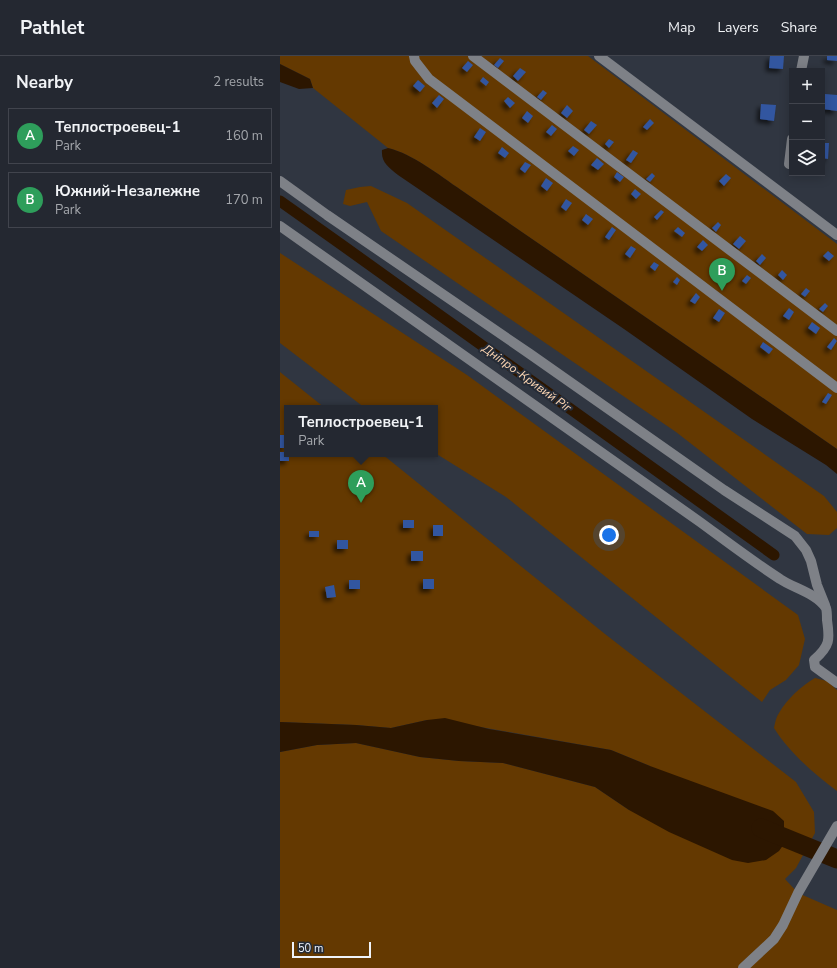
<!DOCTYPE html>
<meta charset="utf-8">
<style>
:root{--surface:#242831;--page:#30343d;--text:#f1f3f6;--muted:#a3a6ab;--line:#41444d;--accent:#8abfa5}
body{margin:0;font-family:"Nunito Sans",sans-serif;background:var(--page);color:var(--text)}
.controls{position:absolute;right:12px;top:12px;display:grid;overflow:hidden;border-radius:0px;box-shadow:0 2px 10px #0003}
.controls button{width:36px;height:36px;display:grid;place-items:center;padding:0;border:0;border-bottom:1px solid var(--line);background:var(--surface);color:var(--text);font:20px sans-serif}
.scale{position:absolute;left:12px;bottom:10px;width:79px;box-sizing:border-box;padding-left:4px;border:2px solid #eff3fa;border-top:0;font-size:11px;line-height:14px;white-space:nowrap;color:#eff3fa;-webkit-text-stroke:3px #262c37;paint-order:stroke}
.you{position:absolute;left:329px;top:479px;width:14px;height:14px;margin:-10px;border:3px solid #fff;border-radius:50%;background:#1a73e8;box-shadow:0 0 0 6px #1a73e833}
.badge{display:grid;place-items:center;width:26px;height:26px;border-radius:50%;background:var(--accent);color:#fff;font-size:13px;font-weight:700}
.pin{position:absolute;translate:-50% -33px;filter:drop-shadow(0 1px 2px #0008)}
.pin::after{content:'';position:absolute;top:21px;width:14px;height:12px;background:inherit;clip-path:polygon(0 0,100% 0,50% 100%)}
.popup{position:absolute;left:4px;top:349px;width:154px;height:52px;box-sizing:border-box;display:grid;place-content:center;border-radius:0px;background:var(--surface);filter:drop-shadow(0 1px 3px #0005);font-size:13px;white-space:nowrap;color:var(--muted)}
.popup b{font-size:15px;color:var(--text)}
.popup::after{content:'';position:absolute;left:50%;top:100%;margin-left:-8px;border:8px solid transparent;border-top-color:var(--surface)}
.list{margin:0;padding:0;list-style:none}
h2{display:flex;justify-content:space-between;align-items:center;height:52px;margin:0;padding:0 16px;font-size:17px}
h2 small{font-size:13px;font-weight:400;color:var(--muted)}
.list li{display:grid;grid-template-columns:26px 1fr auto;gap:12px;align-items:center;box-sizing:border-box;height:56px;margin:0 8px 8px;padding:0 8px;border:1px solid var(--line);border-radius:0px}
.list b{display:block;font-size:15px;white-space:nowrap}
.list p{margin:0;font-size:13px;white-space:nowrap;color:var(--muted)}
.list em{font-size:13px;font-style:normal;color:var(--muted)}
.icon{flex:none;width:22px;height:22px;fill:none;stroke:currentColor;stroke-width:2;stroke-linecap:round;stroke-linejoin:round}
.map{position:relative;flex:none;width:557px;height:912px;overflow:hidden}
header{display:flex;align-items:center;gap:24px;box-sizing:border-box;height:56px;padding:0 20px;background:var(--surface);border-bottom:1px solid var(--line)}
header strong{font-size:19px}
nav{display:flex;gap:22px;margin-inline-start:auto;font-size:14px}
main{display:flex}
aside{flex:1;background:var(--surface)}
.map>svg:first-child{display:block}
.green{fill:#643901}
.water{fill:#2c1600}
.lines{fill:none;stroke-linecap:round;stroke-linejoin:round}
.canal{stroke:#2c1600;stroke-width:11}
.river{stroke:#2c1600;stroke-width:19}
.building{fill:#3256a0;filter:url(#shadow)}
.minor{stroke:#7e8187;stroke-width:10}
.labels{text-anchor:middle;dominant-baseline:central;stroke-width:4;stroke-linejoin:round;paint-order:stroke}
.water-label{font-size:12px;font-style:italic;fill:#fcd5b2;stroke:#262c37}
</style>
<header>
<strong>Pathlet</strong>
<nav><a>Map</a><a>Layers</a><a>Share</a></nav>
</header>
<main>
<aside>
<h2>Nearby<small>2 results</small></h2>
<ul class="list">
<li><span class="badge" style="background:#2e9e5b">A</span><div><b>Теплостроевец-1</b><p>Park</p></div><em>160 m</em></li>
<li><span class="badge" style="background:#2e9e5b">B</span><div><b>Южний-Незалежне</b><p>Park</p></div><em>170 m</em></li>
</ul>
</aside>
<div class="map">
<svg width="557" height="912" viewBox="0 0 557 912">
<defs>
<filter id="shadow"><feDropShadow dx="-3.5" dy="3.5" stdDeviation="2" flood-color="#0009"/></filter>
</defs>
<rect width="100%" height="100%" fill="#303641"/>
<g class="green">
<path d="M0 0H308L557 188V393L181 134C159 119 133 98 108 92L33 32 30 23 0 8Z"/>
<path d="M91 130 127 147 544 440 557 456V472L549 479 527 478 396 376 101 175 87 146 70 150 63 148 66 134 80 131Z"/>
<path d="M0 197 187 319 518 559 525 583 519 609 506 624 490 634 482 646 226 441 155 397V352H85L0 287Z"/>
<path d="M0 316 45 352H7V398H102L325 578 516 726 534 756 535 777 516 812 505 823 518 837 557 854V912H0V696L37 689 76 687 140 701 179 705 223 707 315 731 349 754 370 710 331 694 195 670 147 664 111 672 76 669 0 666Z"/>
<path d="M535 622 547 625 557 634V735C535 719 508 695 494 672 495 667 496 661 499 657 507 643 521 630 535 622Z"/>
</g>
<g class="water">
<path d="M0 8 30 23 33 32 19 33 0 26Z"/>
<path d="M108 92C133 98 159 119 181 134L557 393V418L546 409 472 363 344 273 118 119C109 111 101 107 102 94Z"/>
<path d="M165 662 209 673 331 694 370 710 493 755 504 765V788L499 795 486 804 468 807 452 804 389 776 349 754 315 731 223 707 179 705 140 701 76 687 37 689 0 696V666L76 669 111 672 147 664Z"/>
</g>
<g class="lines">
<path class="canal" d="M0 145 62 189 494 499"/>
<path class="river" d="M481 772 557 803"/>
</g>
<g class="building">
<path d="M490 0H504L503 13 489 12Z"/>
<path d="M547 0H557V5L547 4Z"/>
<path d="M220 2 224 5 218 12 214 9Z"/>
<path d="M188 5 193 9 187 16 182 12Z"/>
<path d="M240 12 246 16 238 25 233 20Z"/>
<path d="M203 21 209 26 206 30 200 25Z"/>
<path d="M138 24 145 30 140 36 133 30Z"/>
<path d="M263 34 267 37 261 44 257 41Z"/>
<path d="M545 38 557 39V55L543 53Z"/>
<path d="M159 39 164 43 157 52 152 47Z"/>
<path d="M228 41 235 47 230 52 224 45Z"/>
<path d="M481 48 496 49 494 65 480 63Z"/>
<path d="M287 49 293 55 287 62 281 57Z"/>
<path d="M247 55 253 60 248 67 242 62Z"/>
<path d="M370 63 374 67 367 74 363 71Z"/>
<path d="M311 65 317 69 309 78 304 74Z"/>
<path d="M272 69 277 73 271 80 266 76Z"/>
<path d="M200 72 206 76 200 85 194 81Z"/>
<path d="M329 83 334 86 329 92 325 88Z"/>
<path d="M542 87H549L548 103 542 102Z"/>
<path d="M293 90 299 94 294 100 288 95Z"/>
<path d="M222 91 229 97 225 102 218 97Z"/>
<path d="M353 94 358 97 351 107 346 104Z"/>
<path d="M317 102 324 108 318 114 311 109Z"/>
<path d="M245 106 251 109 245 117 240 113Z"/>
<path d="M337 116 344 121 340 126 334 121Z"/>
<path d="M372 117 375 120 370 126 366 123Z"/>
<path d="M446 118 451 122 444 130 439 125Z"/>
<path d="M266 122 273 127 267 135 261 130Z"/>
<path d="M355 133 361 138 356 143 351 138Z"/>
<path d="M286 143 292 147 286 155 281 151Z"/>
<path d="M381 154 384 156 377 164 374 161Z"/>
<path d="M306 158 313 163 308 169 302 164Z"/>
<path d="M438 166 441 169 436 176 432 172Z"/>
<path d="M332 171 336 174 329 184 325 181Z"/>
<path d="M398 171 405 177 402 181 394 175Z"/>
<path d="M460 180 466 185 459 193 453 188Z"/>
<path d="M423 184 428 189 422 195 417 191Z"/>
<path d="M351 190 356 193 350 202 345 198Z"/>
<path d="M548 195 554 200 549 205 543 200Z"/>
<path d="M482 198 486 202 480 209 476 205Z"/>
<path d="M443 202 448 206 443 212 438 208Z"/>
<path d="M374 206 379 209 375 215 370 211Z"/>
<path d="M502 214 507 219 503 224 498 219Z"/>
<path d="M467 219 471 222 466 228 462 225Z"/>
<path d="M397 221 400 224 397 229 393 226Z"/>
<path d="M526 232 530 235 525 241 521 238Z"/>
<path d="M416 237 420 241 415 248 410 245Z"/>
<path d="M545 247 548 250 543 256 539 253Z"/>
<path d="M509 252 514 256 509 264 503 260Z"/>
<path d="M439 253 445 257 439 266 433 262Z"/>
<path d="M532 266 540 272 536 278 528 272Z"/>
<path d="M554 282 557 285 551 294 547 291Z"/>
<path d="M483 286 493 293 489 298 480 291Z"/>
<path d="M548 337 552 339 546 348 542 346Z"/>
<rect x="0" y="379" width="6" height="13"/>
<path d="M0 396H7V398H9V405H0Z"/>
<rect x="123" y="464" width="11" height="8"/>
<rect x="153" y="469" width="10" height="11"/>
<rect x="29" y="475" width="10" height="6"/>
<rect x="57" y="484" width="11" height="9"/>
<rect x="131" y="495" width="12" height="10"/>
<rect x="143" y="523" width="11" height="10"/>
<rect x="69" y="524" width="11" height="9"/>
<path d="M54 529 56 541 47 542 45 531Z"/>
</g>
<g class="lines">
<g class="minor">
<path d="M134 0 135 5 149 23 557 332"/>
<path d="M193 0 557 275"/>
<path d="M319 0 557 179"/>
<path d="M521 15 524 0"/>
<path d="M509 108 512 83"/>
<path d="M0 125 47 159 250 298 444 434 515 480 526 494 531 505 537 529 545 549"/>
<path d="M0 170 420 466C446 485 472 505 500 523 513 532 536 537 546 552 547 555 547 560 547 564 550 584 550 590 534 604L535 611 557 627"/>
<path d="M463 912 494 883 503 869 518 837 557 770"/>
</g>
</g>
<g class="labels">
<g class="water-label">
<text transform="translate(247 322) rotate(36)">Дніпро-Кривий Ріг</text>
</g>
</g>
</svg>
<div class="controls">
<button>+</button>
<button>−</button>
<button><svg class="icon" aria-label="layers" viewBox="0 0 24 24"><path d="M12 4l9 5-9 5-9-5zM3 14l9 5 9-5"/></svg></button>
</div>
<div class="scale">50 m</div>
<div class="you"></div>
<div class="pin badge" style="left:81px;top:447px;background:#2e9e5b">A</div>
<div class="popup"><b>Теплостроевец-1</b>Park</div>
<div class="pin badge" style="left:442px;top:235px;background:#2e9e5b">B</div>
</div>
</main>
